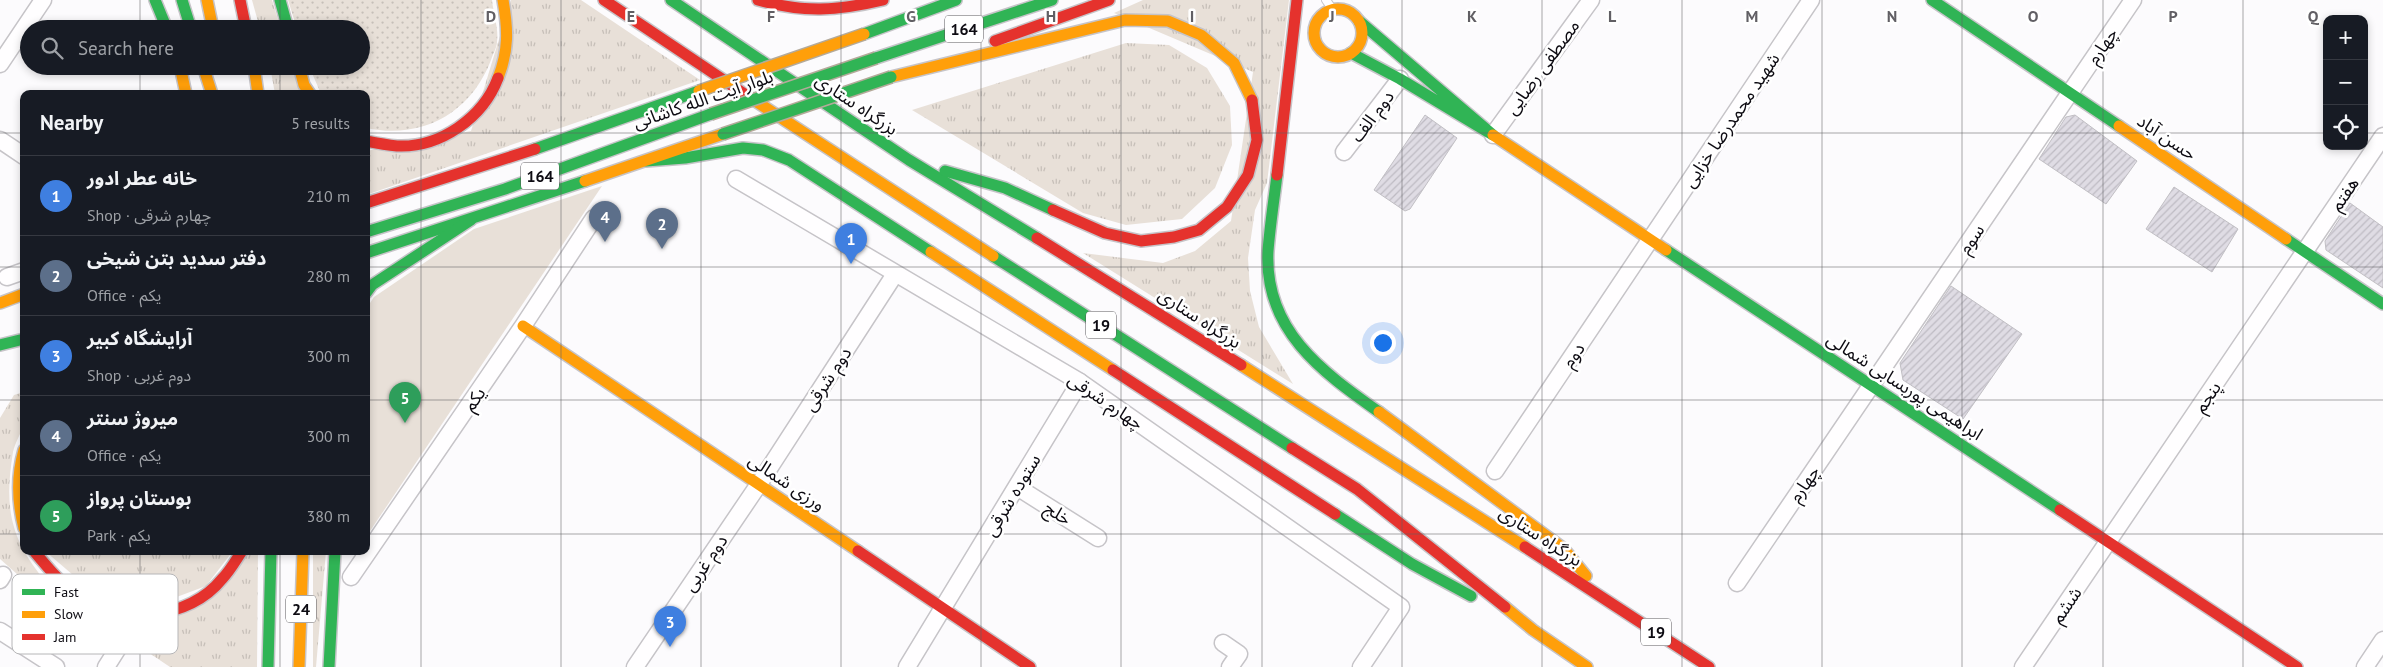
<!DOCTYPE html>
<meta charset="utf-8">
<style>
:root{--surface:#171b24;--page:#242831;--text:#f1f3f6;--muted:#9ea1a6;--line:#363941;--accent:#7c3aed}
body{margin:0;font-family:"PT Sans","Noto Sans Arabic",sans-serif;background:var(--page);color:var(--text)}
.controls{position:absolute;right:15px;top:15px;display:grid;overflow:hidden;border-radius:10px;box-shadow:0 2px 8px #0003}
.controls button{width:45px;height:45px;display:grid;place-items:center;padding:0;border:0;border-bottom:1px solid var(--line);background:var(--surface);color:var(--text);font:25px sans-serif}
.you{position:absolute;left:1382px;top:342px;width:18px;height:18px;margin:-12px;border:4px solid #fff;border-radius:50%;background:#1a73e8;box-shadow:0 0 0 8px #1a73e833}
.badge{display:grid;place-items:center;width:32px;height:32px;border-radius:50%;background:var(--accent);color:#fff;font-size:16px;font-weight:700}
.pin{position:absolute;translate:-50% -41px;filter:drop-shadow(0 1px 2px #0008)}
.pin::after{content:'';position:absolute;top:26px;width:18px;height:15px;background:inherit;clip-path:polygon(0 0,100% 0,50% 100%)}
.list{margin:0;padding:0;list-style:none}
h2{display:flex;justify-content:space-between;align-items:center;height:65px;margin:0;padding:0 20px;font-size:21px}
h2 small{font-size:16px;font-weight:400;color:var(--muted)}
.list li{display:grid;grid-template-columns:32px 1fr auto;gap:15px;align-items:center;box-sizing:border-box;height:80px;padding:0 20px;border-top:1px solid var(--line)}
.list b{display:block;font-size:19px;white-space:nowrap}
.list p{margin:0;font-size:16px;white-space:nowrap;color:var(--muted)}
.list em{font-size:16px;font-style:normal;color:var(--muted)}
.icon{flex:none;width:28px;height:28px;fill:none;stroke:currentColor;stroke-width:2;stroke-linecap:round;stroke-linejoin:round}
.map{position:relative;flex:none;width:2383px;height:667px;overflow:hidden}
.search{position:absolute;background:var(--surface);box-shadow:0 2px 8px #0003;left:20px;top:20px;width:350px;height:55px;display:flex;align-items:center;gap:12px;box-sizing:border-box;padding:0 18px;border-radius:28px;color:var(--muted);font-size:19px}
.panel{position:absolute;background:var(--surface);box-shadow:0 2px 8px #0003;left:20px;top:90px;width:350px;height:465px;border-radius:10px}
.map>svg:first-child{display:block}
.grass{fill:url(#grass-tufts)}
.park{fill:#e8e0d8}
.garden{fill:url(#garden-dots)}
.building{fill:url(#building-hatch);stroke:#c1bfc4}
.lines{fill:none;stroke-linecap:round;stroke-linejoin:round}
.lane-casing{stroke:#c6c4c8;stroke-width:10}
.street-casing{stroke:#c6c4c8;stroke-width:19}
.fast-casing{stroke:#c6c4c8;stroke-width:14}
.slow-casing{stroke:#c6c4c8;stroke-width:14}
.jam-casing{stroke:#c6c4c8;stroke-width:14}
.lane{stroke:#fffeff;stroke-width:8}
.street{stroke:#fffeff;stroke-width:16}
.fast{stroke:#30b455;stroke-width:11}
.slow{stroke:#ff9f0a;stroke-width:11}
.jam{stroke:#e5322d;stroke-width:11}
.fast-bridge-casing{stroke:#b4aa9a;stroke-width:14;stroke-linecap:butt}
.slow-bridge-casing{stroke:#b4aa9a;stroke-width:14;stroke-linecap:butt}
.fast-bridge{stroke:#30b455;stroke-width:11}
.slow-bridge{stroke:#ff9f0a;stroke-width:11}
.grid{fill:none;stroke:#615f64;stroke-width:1;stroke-opacity:0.55}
.labels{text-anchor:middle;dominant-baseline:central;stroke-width:5;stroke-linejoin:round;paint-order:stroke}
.shield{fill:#fff;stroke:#565459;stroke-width:1}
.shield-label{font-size:16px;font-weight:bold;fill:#0d0b12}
.street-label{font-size:18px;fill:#0d0b12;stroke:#fff}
.key{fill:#fff;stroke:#b6b6b8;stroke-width:1}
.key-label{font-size:14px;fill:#0d0b12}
.grid-label{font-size:16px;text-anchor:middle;font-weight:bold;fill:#615f64;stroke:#fff;stroke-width:5;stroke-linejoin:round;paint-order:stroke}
</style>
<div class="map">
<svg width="2383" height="667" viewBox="0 0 2383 667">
<defs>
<pattern id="grass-tufts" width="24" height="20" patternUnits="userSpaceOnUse" patternTransform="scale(1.25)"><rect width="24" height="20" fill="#e8e0d8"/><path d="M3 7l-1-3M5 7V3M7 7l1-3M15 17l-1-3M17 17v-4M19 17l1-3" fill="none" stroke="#c6bfb8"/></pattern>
<pattern id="garden-dots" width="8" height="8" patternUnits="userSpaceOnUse" patternTransform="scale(1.25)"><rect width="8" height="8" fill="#e8e0d8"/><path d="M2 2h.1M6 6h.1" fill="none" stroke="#c6bfb8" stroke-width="1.8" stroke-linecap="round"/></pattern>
<pattern id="building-hatch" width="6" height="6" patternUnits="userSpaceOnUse" patternTransform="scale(1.25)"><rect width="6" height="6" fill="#dfdce4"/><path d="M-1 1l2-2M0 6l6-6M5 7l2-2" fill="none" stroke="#bebbc3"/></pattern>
</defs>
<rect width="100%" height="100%" fill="#fcfbfd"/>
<g class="grass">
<path d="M252 0H272L281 29H260Z"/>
<path d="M511 0H581L700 80 366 195V151L471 131Z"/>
<path d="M1143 0H1289L1267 183 1255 210 1248 258 1250 291 1259 327 1293 384 1083 253 1163 263 1195 251 1231 221 1253 72 1114 13Z"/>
<path d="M1126 43 1169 45 1207 68 1230 106 1232 145 1215 188 1182 219 1126 225 1083 213 912 110Z"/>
<path d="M270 66H292L301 94H275Z"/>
<path d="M24 392C24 403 26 416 23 427 20 435 15 443 13 452 3 513 12 544 53 590L26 582 0 559V418L14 395Z"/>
<path d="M45 551H233L206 586 150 607 101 599Z"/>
<path d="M250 551H258L257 667H170L106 624 135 628 163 625Z"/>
<path d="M313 551H326L316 667H313Z"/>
</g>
<path class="park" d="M602 186 366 537V309L374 297 474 229Z"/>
<path class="garden" d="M288 0H492C493 12 499 29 497 42 497 47 493 54 491 60 471 113 422 140 366 128V94H321L309 66H361V29H297Z"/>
<g class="building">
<path d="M1425 115 1457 138 1410 209 1405 211 1374 190Z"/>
<path d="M2075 115 2137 161 2106 204 2039 159 2066 117Z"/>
<path d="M2174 187 2238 229 2212 272 2146 229Z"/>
<path d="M2350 203 2383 227V288L2326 250 2325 241Z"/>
<path d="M1951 286 2022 334 1963 419 1903 380 1900 363Z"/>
</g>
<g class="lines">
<g class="lane-casing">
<path id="lane" d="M1326 0 1333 10"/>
</g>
<g class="street-casing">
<g id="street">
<path d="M0 64 43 0"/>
<path d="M1493 135 1591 0"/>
<path d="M0 140 24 156"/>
<path d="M1344 152 1400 79"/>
<path d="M736 179 1080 382 1401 607 1361 667"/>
<path d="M7 277 24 271"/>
<path d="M1495 471 1811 0"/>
<path d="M1017 487 1098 538"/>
<path d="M351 577 523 326 594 218"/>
<path d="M0 580 3 575"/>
<path d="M1737 583 2133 0"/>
<path d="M0 631 56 667"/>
<path d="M1223 643 1239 654 1230 667"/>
<path d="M106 667 120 645"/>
<path d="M635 667 759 484 895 274"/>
<path d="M907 667 1080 382"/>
<path d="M2023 667 2383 136"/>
<path d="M2365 667 2383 640"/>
</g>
</g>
<g class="fast-casing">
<g id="fast">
<path d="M155 0 167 29"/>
<path d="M182 0 191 29"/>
<path d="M280 0 288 29"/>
<path d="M671 0 909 160 1037 238"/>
<path d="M1932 0 2119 126"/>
<path d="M864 34 956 0"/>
<path d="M1351 53 1400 79 1493 135 1359 21"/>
<path d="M876 58 1052 0"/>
<path d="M535 149 699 91"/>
<path d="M646 161 685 158 743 148 763 150 789 160 931 252"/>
<path d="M945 171 1005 188 1053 210"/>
<path d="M1277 175C1274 200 1270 225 1268 251 1264 330 1321 371 1379 412"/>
<path d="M366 232 505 189 711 114"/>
<path d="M2286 239 2383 304"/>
<path d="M1666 250 2060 510"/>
<path d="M366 253 585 181"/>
<path d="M993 256 1292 448"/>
<path d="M366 293 372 285 471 220"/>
<path d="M0 345 24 339"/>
<path d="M1335 514 1412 564 1471 596"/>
<path d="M268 667 271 551"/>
<path d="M329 667 335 551"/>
</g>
</g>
<g class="slow-casing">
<g id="slow">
<path d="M207 0 213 29"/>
<circle cx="1338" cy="33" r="24"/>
<path d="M180 66 186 94"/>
<path d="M203 66 212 94"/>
<path d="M254 66 258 94"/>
<path d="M299 66 304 85 310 94"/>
<path d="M891 77 1125 20 1168 21 1201 35 1234 63 1252 100"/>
<path d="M498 78C509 50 508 29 503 0"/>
<path d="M746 95 993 256"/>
<path d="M2119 126 2286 239"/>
<path d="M1493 135 1666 250"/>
<path d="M585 181 723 134"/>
<path d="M931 252 1113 370"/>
<path d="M0 303 24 294"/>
<path d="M523 326 858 551"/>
<path d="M1241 365 1525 547"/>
<path d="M1379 412 1564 549 1586 576"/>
<path d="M24 450C16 477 17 501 24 528"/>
<path d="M1505 607 1533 630 1587 667"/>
<path d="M299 667 303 551"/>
</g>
</g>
<g class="jam-casing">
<g id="jam">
<path d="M240 0 246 29"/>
<path d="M604 0 746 95"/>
<path d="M758 0C804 13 837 11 883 0"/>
<path d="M995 41 1109 0"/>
<path d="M366 141C376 143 387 145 397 146 440 148 483 118 498 78"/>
<path d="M1277 175 1297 0"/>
<path d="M366 203 535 149"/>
<path d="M1053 210 1105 233 1141 241 1174 237 1199 230 1227 207 1248 175 1257 140 1252 100"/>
<path d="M1037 238 1241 365"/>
<path d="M1113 370 1335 514"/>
<path d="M1292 448 1357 489 1505 607"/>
<path d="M2060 510 2297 667"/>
<path d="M1525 547 1709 667"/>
<path d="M34 551C48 568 61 584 80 596 122 625 189 620 222 579 230 571 236 560 242 551"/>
<path d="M858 551 1030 667"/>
</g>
</g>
<use href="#lane" class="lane"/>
<use href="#street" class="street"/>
<use href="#fast" class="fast"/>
<use href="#slow" class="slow"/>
<use href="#jam" class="jam"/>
<g class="fast-bridge-casing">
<g id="fast-bridge">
<path d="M711 114 876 58"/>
<path d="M723 134 891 77"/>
</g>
</g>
<g class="slow-bridge-casing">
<path id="slow-bridge" d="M699 91 864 34"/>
</g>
<use href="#fast-bridge" class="fast-bridge"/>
<use href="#slow-bridge" class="slow-bridge"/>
</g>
<path class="grid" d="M140 0V29M280 0V29M421 0V667M561 0V667M701 0V667M841 0V667M981 0V667M1121 0V667M1262 0V667M1402 0V667M1542 0V667M1682 0V667M1822 0V667M1962 0V667M2103 0V667M2243 0V667M140 66V94M280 66V94M0 133H24M366 133H2327M2364 133H2383M0 267H24M366 267H2383M0 400H24M366 400H2383M0 534H24M366 534H2383M140 551V667M280 551V667"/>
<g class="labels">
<g class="shield">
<rect x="945" y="15.5" width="38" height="27" rx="4"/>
<rect x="521" y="162.5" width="38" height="27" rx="4"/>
<rect x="1086" y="311.5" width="30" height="27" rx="4"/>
<rect x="286" y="595.5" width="30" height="27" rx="4"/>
<rect x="1641" y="618.5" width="30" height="27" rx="4"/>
</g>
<g class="shield-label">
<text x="964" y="29">164</text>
<text x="540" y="176">164</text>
<text x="1101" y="325">19</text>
<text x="301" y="609">24</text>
<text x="1656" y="632">19</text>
</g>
<g class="street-label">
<text transform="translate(2102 46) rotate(-56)">چهارم</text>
<text transform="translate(1542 67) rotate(-54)">مصطفی رضایی</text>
<text transform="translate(703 99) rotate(-19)">بلوار آیت الله کاشانی</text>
<text transform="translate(857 104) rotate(34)">بزرگراه ستاری</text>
<text transform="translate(1372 116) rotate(-53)">دوم الف</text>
<text transform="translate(1731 120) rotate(-56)">شهید محمدرضا خزایی</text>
<text transform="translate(2167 137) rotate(34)">حسن آباد</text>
<text transform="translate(2344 194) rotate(-56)">هفتم</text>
<text transform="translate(1971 239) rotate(-56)">سوم</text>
<text transform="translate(1200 318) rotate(33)">بزرگراه ستاری</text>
<text transform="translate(1573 355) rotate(-56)">دوم</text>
<text transform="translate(827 379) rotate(-57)">دوم شرقی</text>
<text transform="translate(1905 386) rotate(33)">ابراهیمی پوربسابی شمالی</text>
<text transform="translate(2207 397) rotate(-56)">پنجم</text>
<text transform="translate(474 399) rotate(-55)">یکم</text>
<text transform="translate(1106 401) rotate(34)">چهارم شرقی</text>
<text transform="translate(787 482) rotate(34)">ورزی شمالی</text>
<text transform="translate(1804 484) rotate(-56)">چهارم</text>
<text transform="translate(1012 495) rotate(-59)">ستوده شرقی</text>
<text transform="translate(1058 513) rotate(32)">خلج</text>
<text transform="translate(1541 536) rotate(33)">بزرگراه ستاری</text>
<text transform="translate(705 563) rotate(-56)">دوم غربی</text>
<text transform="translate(2066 605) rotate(-56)">ششم</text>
</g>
</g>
<rect x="12" y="574" width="166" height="80" rx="8" class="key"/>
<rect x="22" y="589" width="23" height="6" fill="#30b455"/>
<rect x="22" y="611" width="23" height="7" fill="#ff9f0a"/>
<rect x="22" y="634" width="23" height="6" fill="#e5322d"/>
<g class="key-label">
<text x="54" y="597">Fast</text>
<text x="54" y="619">Slow</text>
<text x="54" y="642">Jam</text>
</g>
<g class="grid-label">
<text x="491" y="22">D</text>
<text x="631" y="22">E</text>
<text x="771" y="22">F</text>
<text x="911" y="22">G</text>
<text x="1051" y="22">H</text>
<text x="1192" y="22">I</text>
<text x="1332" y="22">J</text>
<text x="1472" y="22">K</text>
<text x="1612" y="22">L</text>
<text x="1752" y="22">M</text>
<text x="1892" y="22">N</text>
<text x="2033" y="22">O</text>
<text x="2173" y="22">P</text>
<text x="2313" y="22">Q</text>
</g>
</svg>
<div class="controls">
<button>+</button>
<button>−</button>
<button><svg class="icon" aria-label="locate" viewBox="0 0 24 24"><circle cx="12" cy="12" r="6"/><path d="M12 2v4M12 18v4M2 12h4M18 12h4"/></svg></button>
</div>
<div class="you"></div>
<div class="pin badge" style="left:851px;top:264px;background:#3f7fe0">1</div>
<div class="pin badge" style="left:662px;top:249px;background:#5c6f8a">2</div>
<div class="pin badge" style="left:670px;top:647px;background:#3f7fe0">3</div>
<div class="pin badge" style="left:605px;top:242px;background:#5c6f8a">4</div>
<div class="pin badge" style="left:405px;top:423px;background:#2e9e5b">5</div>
<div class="search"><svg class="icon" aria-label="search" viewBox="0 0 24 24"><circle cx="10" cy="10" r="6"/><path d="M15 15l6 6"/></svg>Search here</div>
<section class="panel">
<h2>Nearby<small>5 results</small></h2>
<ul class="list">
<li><span class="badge" style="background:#3f7fe0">1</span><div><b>خانه عطر ادور</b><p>Shop · چهارم شرقی</p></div><em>210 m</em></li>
<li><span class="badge" style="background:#5c6f8a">2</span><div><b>دفتر سدید بتن شیخی</b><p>Office · یکم</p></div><em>280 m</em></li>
<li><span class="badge" style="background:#3f7fe0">3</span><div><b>آرایشگاه کبیر</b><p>Shop · دوم غربی</p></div><em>300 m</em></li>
<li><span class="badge" style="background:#5c6f8a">4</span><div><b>میروژ سنتر</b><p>Office · یکم</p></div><em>300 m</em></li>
<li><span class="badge" style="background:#2e9e5b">5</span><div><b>بوستان پرواز</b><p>Park · یکم</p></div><em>380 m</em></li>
</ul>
</section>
</div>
